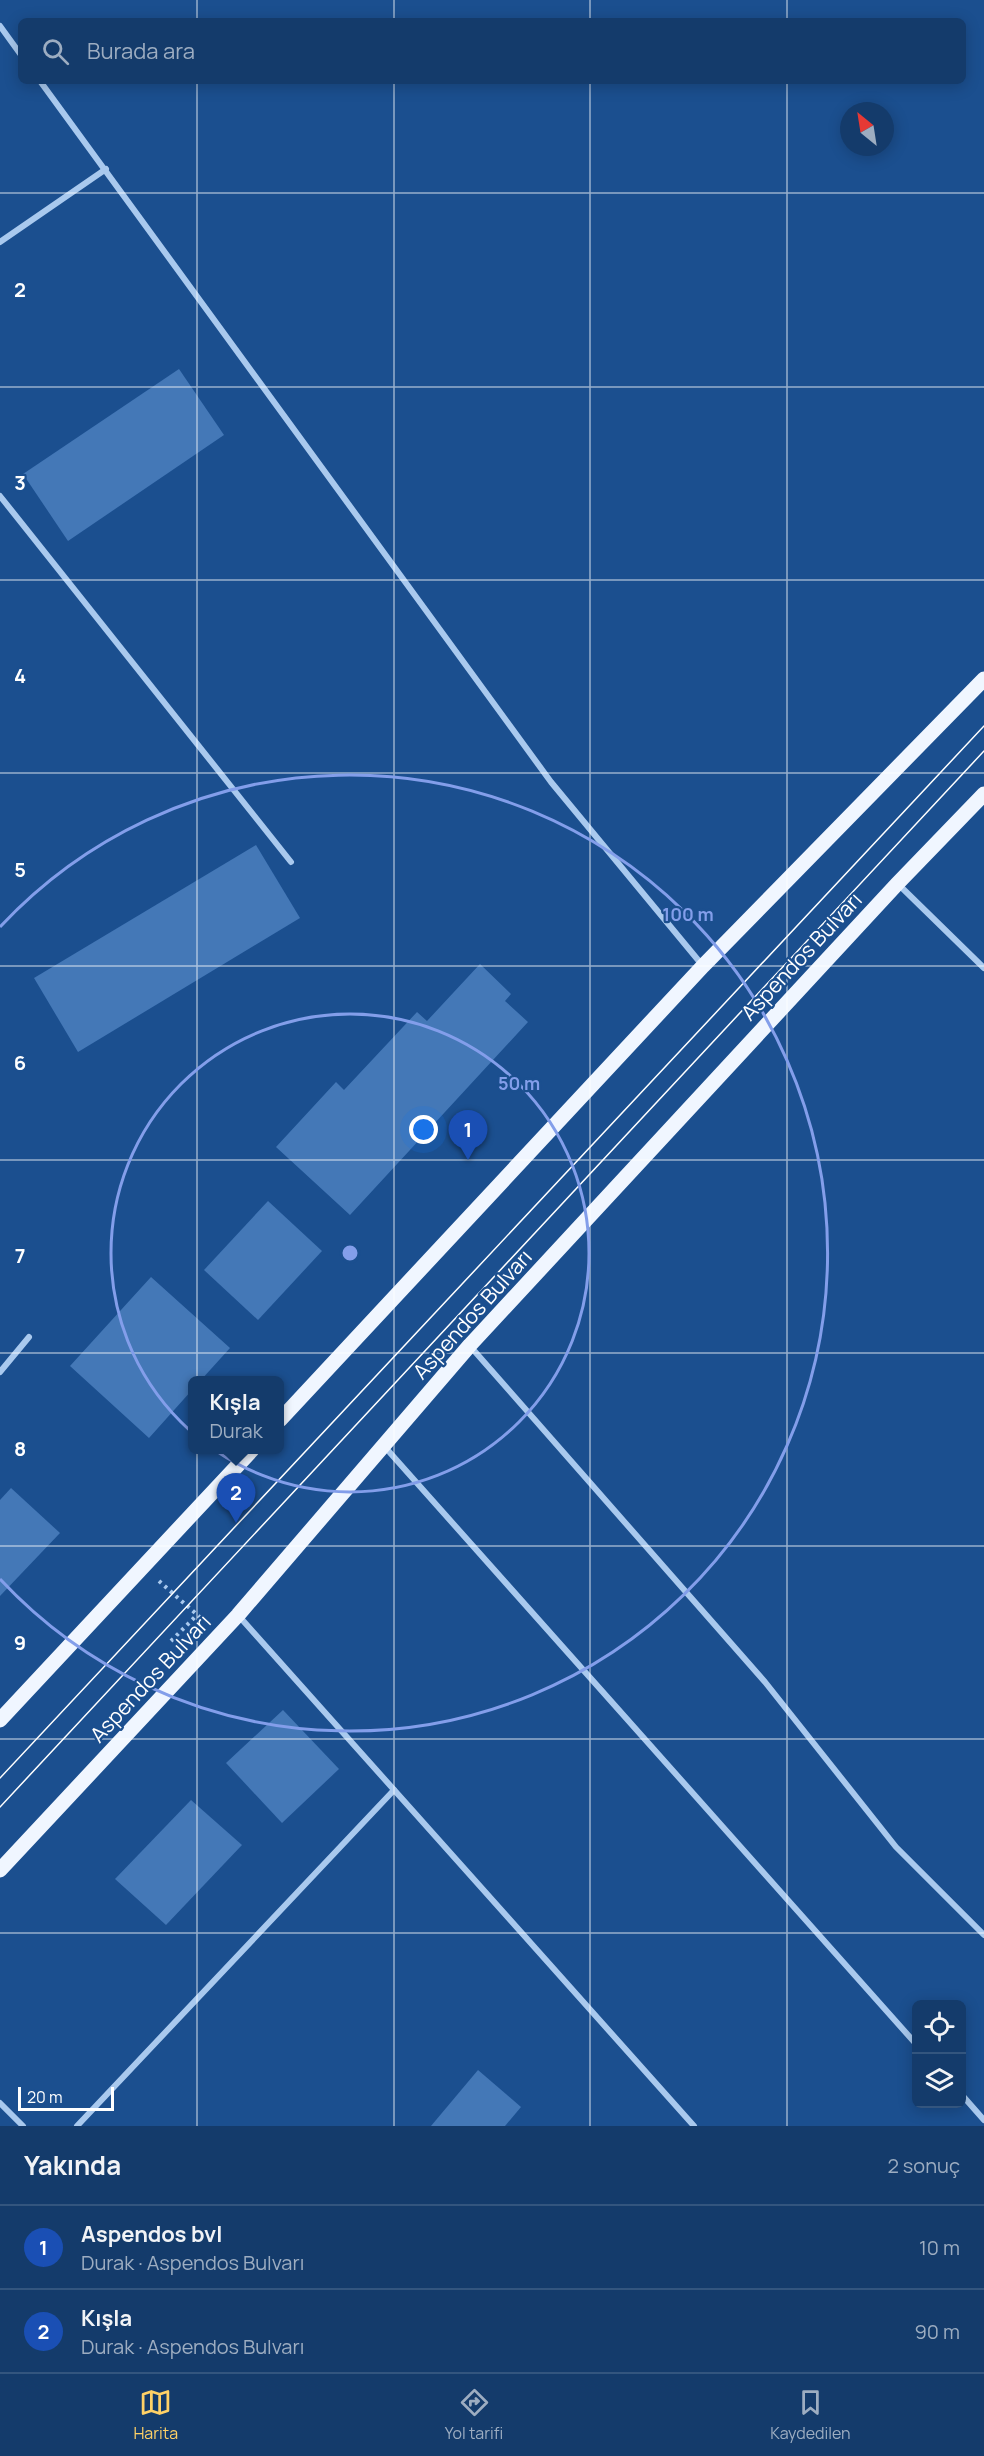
<!DOCTYPE html>
<html lang="tr">
<meta charset="utf-8">
<style>
:root{--surface:#143b6b;--page:#1d4271;--text:#f1f3f6;--muted:#9dadc1;--line:#33557e;--accent:#ffd166}
body{margin:0;font-family:Manrope,sans-serif;background:var(--page);color:var(--text)}
.controls{position:absolute;right:18px;bottom:18px;display:grid;overflow:hidden;border-radius:9px;box-shadow:0 3px 15px #0003}
.controls button{width:54px;height:54px;display:grid;place-items:center;padding:0;border:0;border-bottom:2px solid var(--line);background:var(--surface);color:var(--text);font:30px sans-serif}
.compass{position:absolute;left:840px;top:102px;width:54px;height:54px;border-radius:50%;background:var(--surface);box-shadow:0 3px 15px #0003;rotate:330deg}
.scale{position:absolute;left:18px;bottom:15px;width:96px;box-sizing:border-box;padding-left:6px;border:3px solid #fff;border-top:0;font-size:16px;line-height:21px;white-space:nowrap;color:#fff;-webkit-text-stroke:4px #1b4f8f;paint-order:stroke}
.you{position:absolute;left:424px;top:1130px;width:21px;height:21px;margin:-15px;border:4px solid #fff;border-radius:50%;background:#1a73e8;box-shadow:0 0 0 9px #1a73e833}
.badge{display:grid;place-items:center;width:39px;height:39px;border-radius:50%;background:var(--accent);color:#fff;font-size:20px;font-weight:700}
.pin{position:absolute;translate:-50% -50px;filter:drop-shadow(0 2px 3px #0008)}
.pin::after{content:'';position:absolute;top:32px;width:21px;height:18px;background:inherit;clip-path:polygon(0 0,100% 0,50% 100%)}
.popup{position:absolute;left:188px;top:1376px;width:96px;height:78px;box-sizing:border-box;display:grid;place-content:center;border-radius:9px;background:var(--surface);filter:drop-shadow(0 2px 4px #0005);font-size:20px;white-space:nowrap;color:var(--muted)}
.popup b{font-size:22px;color:var(--text)}
.popup::after{content:'';position:absolute;left:50%;top:100%;margin-left:-12px;border:12px solid transparent;border-top-color:var(--surface)}
.list{margin:0;padding:0;list-style:none}
h2{display:flex;justify-content:space-between;align-items:center;height:78px;margin:0;padding:0 24px;font-size:26px}
h2 small{font-size:20px;font-weight:400;color:var(--muted)}
.list li{display:grid;grid-template-columns:39px 1fr auto;gap:18px;align-items:center;box-sizing:border-box;height:84px;padding:0 24px;border-top:2px solid var(--line)}
.list b{display:block;font-size:22px;white-space:nowrap}
.list p{margin:0;font-size:20px;white-space:nowrap;color:var(--muted)}
.list em{font-size:20px;font-style:normal;color:var(--muted)}
.icon{flex:none;width:33px;height:33px;fill:none;stroke:currentColor;stroke-width:2;stroke-linecap:round;stroke-linejoin:round}
.map{position:relative;flex:none;width:984px;height:2126px;overflow:hidden}
.search{position:absolute;background:var(--surface);box-shadow:0 3px 15px #0003;left:18px;right:18px;top:18px;height:66px;display:flex;align-items:center;gap:15px;box-sizing:border-box;padding:0 21px;border-radius:9px;color:var(--muted);font-size:22px}
.sheet{height:246px;background:var(--surface)}
nav{display:flex;justify-content:space-around;align-items:center;box-sizing:border-box;height:84px;border-top:2px solid var(--line);background:var(--surface);font-size:16px;color:var(--muted)}
nav a{display:grid;justify-items:center;gap:3px}
nav .on{color:var(--accent)}
.map>svg:first-child{display:block}
.building{fill:#4478b7}
.lines{fill:none;stroke-linecap:round;stroke-linejoin:round}
.path{stroke:#a9c9ee;stroke-width:4;stroke-dasharray:3 4.5;stroke-linecap:butt}
.street{stroke:#a9c9ee;stroke-width:6}
.primary{stroke:#f0f6ff;stroke-width:15}
.tram{stroke:#fff;stroke-width:1.5}
.grid{fill:none;stroke:#fff;stroke-width:1.5;stroke-opacity:0.55}
.ring{fill:none;stroke:#839eea;stroke-width:3}
.labels{text-anchor:middle;dominant-baseline:central;stroke-width:4.5;stroke-linejoin:round;paint-order:stroke}
.street-label{font-size:21px;fill:#fff;stroke:#1b4f8f}
.grid-label{font-size:20px;text-anchor:middle;font-weight:bold;fill:#fff;stroke:#1b4f8f;stroke-width:4.5;stroke-linejoin:round;paint-order:stroke}
.centre{fill:#839eea;stroke:#1b4f8f;stroke-width:3}
.ring-label{font-size:18px;text-anchor:middle;font-weight:bold;fill:#839eea;stroke:#1b4f8f;stroke-width:4.5;stroke-linejoin:round;paint-order:stroke}
</style>
<div class="map">
<svg width="984" height="2126" viewBox="0 0 984 2126">
<rect width="100%" height="100%" fill="#1b4f8f"/>
<g class="building">
<path d="M179 369 224 435 68 541 23 474Z"/>
<path d="M256 845 300 918 78 1052 34 978Z"/>
<path d="M480 964 511 994 505 1001 528 1022 350 1215 276 1147 336 1082 344 1090 417 1012 427 1021Z"/>
<path d="M268 1201 322 1251 258 1320 204 1270Z"/>
<path d="M151 1277 230 1348 201 1380H192V1390L149 1438 70 1366Z"/>
<path d="M11 1488 60 1533 0 1596V1500Z"/>
<path d="M283 1710 339 1769 282 1823 226 1763Z"/>
<path d="M191 1800 242 1845 166 1925 115 1879Z"/>
<path d="M478 2070 521 2107 505 2126H431Z"/>
</g>
<g class="lines">
<g class="path">
<path d="M159 1581 203 1620"/>
<path d="M171 1641 197 1615"/>
</g>
<g class="street">
<path d="M0 26 21 55"/>
<path d="M40 81 551 782 703 966"/>
<path d="M0 242 106 169"/>
<path d="M0 496 291 862"/>
<path d="M898 884 984 968"/>
<path d="M470 1346 765 1682 896 1847 984 1935"/>
<path d="M0 1372 29 1337"/>
<path d="M384 1446 916 2044"/>
<path d="M238 1615 694 2126"/>
<path d="M962 2095 984 2120"/>
<path d="M0 2103 23 2126"/>
<path d="M77 2126 394 1790"/>
</g>
<g class="primary">
<path d="M280 1420 703 966 984 679"/>
<path d="M0 1720 252 1450"/>
<path d="M0 1870 238 1615 470 1345 897 884 984 794"/>
</g>
<g class="tram">
<path d="M0 1778 984 726"/>
<path d="M0 1807 984 751"/>
</g>
</g>
<path class="grid" d="M197 0V21M394 0V21M590 0V21M787 0V21M197 81V2126M394 81V2126M590 81V2126M787 81V2126M0 193H984M0 387H984M0 580H984M0 773H984M0 966H984M0 1160H984M0 1353H984M0 1546H984M0 1739H984M0 1933H984"/>
<g class="ring">
<circle cx="350" cy="1253" r="239"/>
<path d="M0 927A478 478 0 1 1 0 1579"/>
</g>
<g class="labels">
<g class="street-label">
<text transform="translate(801 956) rotate(-47)">Aspendos Bulvarı</text>
<text transform="translate(472 1314) rotate(-48)">Aspendos Bulvarı</text>
<text transform="translate(150 1678) rotate(-47)">Aspendos Bulvarı</text>
</g>
</g>
<g class="grid-label">
<text x="20" y="297">2</text>
<text x="20" y="490">3</text>
<text x="20" y="683">4</text>
<text x="20" y="877">5</text>
<text x="20" y="1070">6</text>
<text x="20" y="1263">7</text>
<text x="20" y="1456">8</text>
<text x="20" y="1650">9</text>
</g>
<circle cx="350" cy="1253" r="9" class="centre"/>
<g class="ring-label">
<text x="688" y="921">100 m</text>
<text x="519" y="1090">50 m</text>
</g>
</svg>
<div class="controls">
<button><svg class="icon" aria-label="locate" viewBox="0 0 24 24"><circle cx="12" cy="12" r="6"/><path d="M12 2v4M12 18v4M2 12h4M18 12h4"/></svg></button>
<button><svg class="icon" aria-label="layers" viewBox="0 0 24 24"><path d="M12 4l9 5-9 5-9-5zM3 14l9 5 9-5"/></svg></button>
</div>
<svg class="compass" viewBox="-18 -18 36 36"><path d="M0-13l5 13h-10z" fill="#e53935"/><path d="M0 13l5-13h-10z" fill="#9dadc1"/></svg>
<div class="scale">20 m</div>
<div class="you"></div>
<div class="pin badge" style="left:468px;top:1160px;background:#1a4fb4">1</div>
<div class="pin badge" style="left:236px;top:1523px;background:#1a4fb4">2</div>
<div class="popup"><b>Kışla</b>Durak</div>
<div class="search"><svg class="icon" aria-label="search" viewBox="0 0 24 24"><circle cx="10" cy="10" r="6"/><path d="M15 15l6 6"/></svg>Burada ara</div>
</div>
<section class="sheet">
<h2>Yakında<small>2 sonuç</small></h2>
<ul class="list">
<li><span class="badge" style="background:#1a4fb4">1</span><div><b>Aspendos bvl</b><p>Durak · Aspendos Bulvarı</p></div><em>10 m</em></li>
<li><span class="badge" style="background:#1a4fb4">2</span><div><b>Kışla</b><p>Durak · Aspendos Bulvarı</p></div><em>90 m</em></li>
</ul>
</section>
<nav>
<a class="on"><svg class="icon" aria-label="map" viewBox="0 0 24 24"><path d="M3 6l6-2 6 2 6-2v14l-6 2-6-2-6 2zM9 4v14M15 6v14"/></svg>Harita</a>
<a><svg class="icon" aria-label="directions" viewBox="0 0 24 24"><path d="M12 3l9 9-9 9-9-9zM9 14v-3h6M13 9l2 2-2 2"/></svg>Yol tarifi</a>
<a><svg class="icon" aria-label="saved" viewBox="0 0 24 24"><path d="M7 4h10v16l-5-4-5 4z"/></svg>Kaydedilen</a>
</nav>
